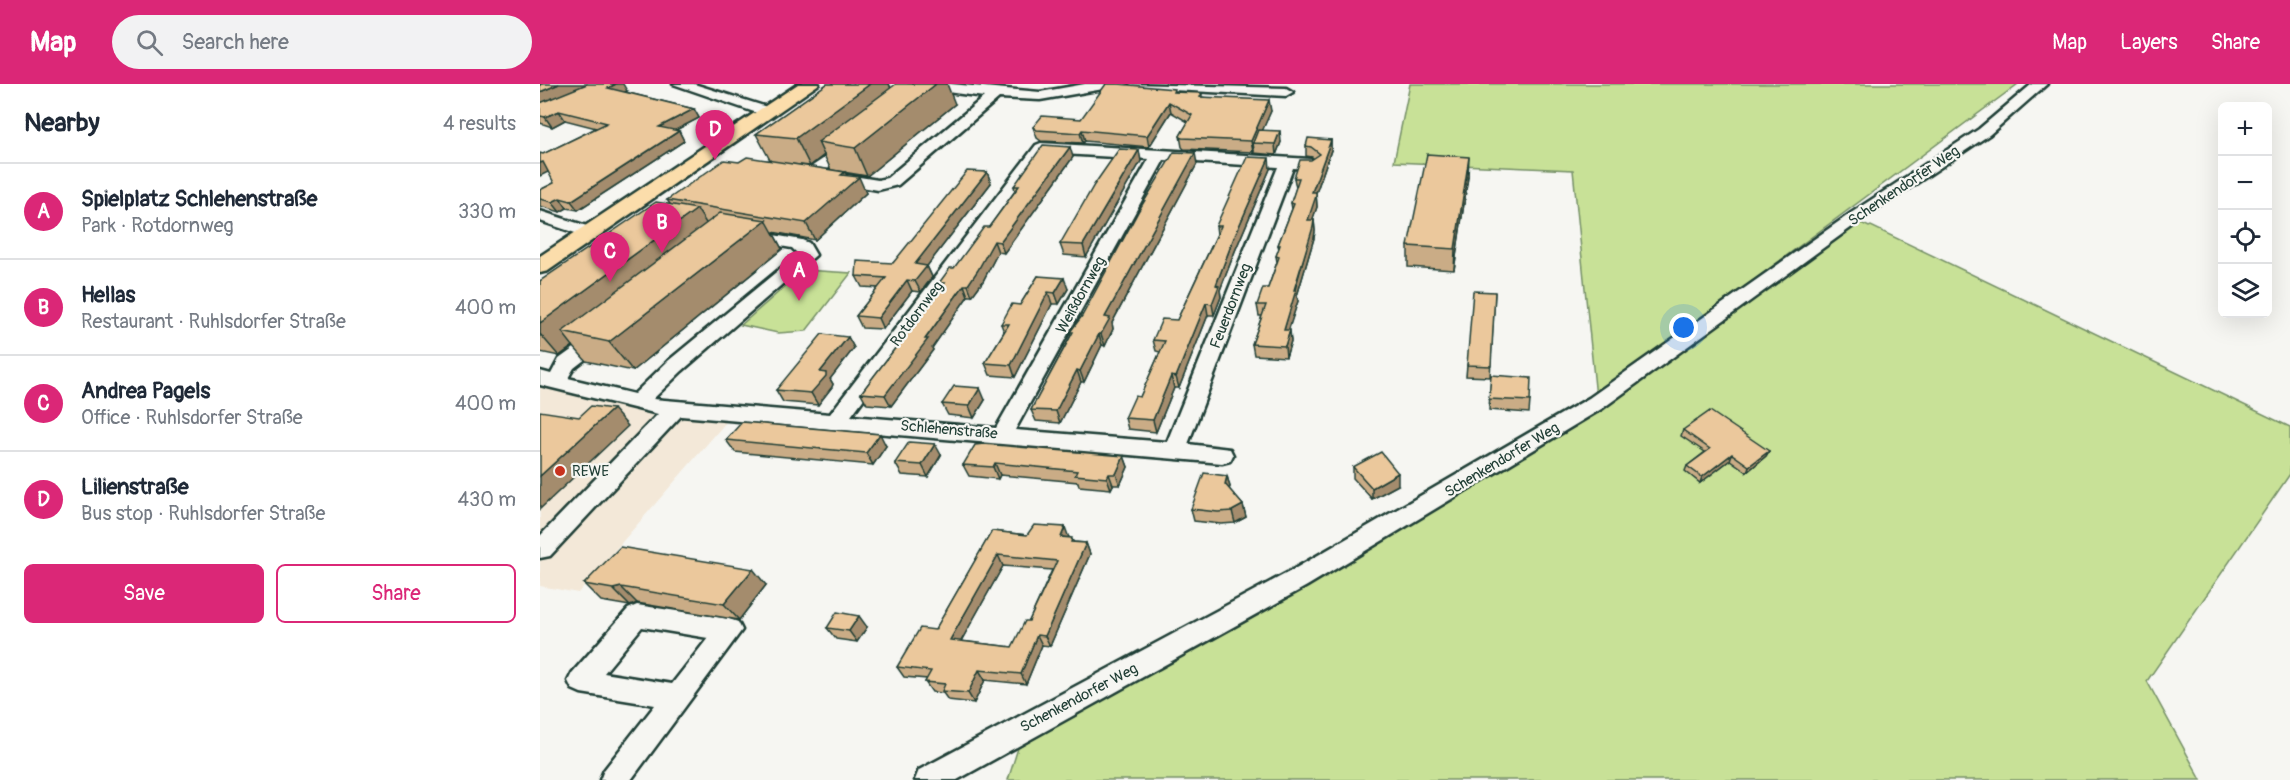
<!DOCTYPE html>
<meta charset="utf-8">
<style>
:root{--surface:#fff;--page:#f2f2f3;--text:#1f2937;--muted:#747a83;--line:#e0e1e3;--accent:#db2777}
body{margin:0;font-family:Pangolin,sans-serif;background:var(--page);color:var(--text)}
.controls{position:absolute;right:18px;top:18px;display:grid;overflow:hidden;border-radius:9px;box-shadow:0 6px 24px #0002}
.controls button{width:54px;height:54px;display:grid;place-items:center;padding:0;border:0;border-bottom:2px solid var(--line);background:var(--surface);color:var(--text);font:30px sans-serif}
.you{position:absolute;left:1144px;top:244px;width:21px;height:21px;margin:-15px;border:4px solid #fff;border-radius:50%;background:#1a73e8;box-shadow:0 0 0 9px #1a73e833}
.badge{display:grid;place-items:center;width:39px;height:39px;border-radius:50%;background:var(--accent);color:#fff;font-size:20px;font-weight:700}
.pin{position:absolute;translate:-50% -50px;filter:drop-shadow(0 2px 3px #0008)}
.pin::after{content:'';position:absolute;top:32px;width:21px;height:18px;background:inherit;clip-path:polygon(0 0,100% 0,50% 100%)}
.list{margin:0;padding:0;list-style:none}
h2{display:flex;justify-content:space-between;align-items:center;height:78px;margin:0;padding:0 24px;font-size:26px}
h2 small{font-size:20px;font-weight:400;color:var(--muted)}
.list li{display:grid;grid-template-columns:39px 1fr auto;gap:18px;align-items:center;box-sizing:border-box;height:96px;padding:0 24px;border-top:2px solid var(--line)}
.list b{display:block;font-size:22px;white-space:nowrap}
.list p{margin:0;font-size:20px;white-space:nowrap;color:var(--muted)}
.list em{font-size:20px;font-style:normal;color:var(--muted)}
.actions{display:flex;gap:12px;padding:18px 24px}
.actions a{flex:1;padding:14px 0;border:2px solid var(--accent);border-radius:9px;text-align:center;font-size:21px;color:var(--accent)}
.actions .main{background:var(--accent);color:#fff}
.icon{flex:none;width:33px;height:33px;fill:none;stroke:currentColor;stroke-width:2;stroke-linecap:round;stroke-linejoin:round}
.map{position:relative;flex:none;width:1750px;height:696px;overflow:hidden}
header{display:flex;align-items:center;gap:36px;box-sizing:border-box;height:84px;padding:0 30px;background:var(--accent);color:#fff}
header strong{font-size:28px}
nav{display:flex;gap:33px;margin-inline-start:auto;font-size:21px}
.search{width:420px;height:54px;background:var(--page);display:flex;align-items:center;gap:15px;box-sizing:border-box;padding:0 21px;border-radius:33px;color:var(--muted);font-size:22px}
main{display:flex}
aside{flex:1;background:var(--surface)}
.map>svg:first-child{display:block}
.built{fill:#f3e8d8}
.green{fill:#c8e197;stroke:#748f66;stroke-width:1.5}
.lines{fill:none;stroke-linecap:round;stroke-linejoin:round}
.minor-casing{stroke:#1f3d34;stroke-width:5}
.major-casing{stroke:#1f3d34;stroke-width:5}
.minor{fill:#f6f6f2;fill-rule:evenodd}
.major{fill:#fbddab;fill-rule:evenodd}
.wall{fill:#caac86;stroke:#1f3d34;stroke-width:1.5;fill-rule:evenodd}
.shaded-wall{fill:#a48c6d;stroke:#1f3d34;stroke-width:1.5}
.building{fill:#ebc89c;stroke:#1f3d34;stroke-width:1.5;fill-rule:evenodd}
.poi-dot{fill:#c8321e;stroke:#f6f6f2;stroke-width:2}
.labels{text-anchor:middle;dominant-baseline:central;stroke-width:4.5;stroke-linejoin:round;paint-order:stroke}
.street-label{font-size:15px;fill:#1f3d34;stroke:#f6f6f2}
.poi-label{font-size:15px;fill:#1f3d34;stroke:#f6f6f2;text-anchor:start}
</style>
<header>
<strong>Map</strong>
<div class="search"><svg class="icon" aria-label="search" viewBox="0 0 24 24"><circle cx="10" cy="10" r="6"/><path d="M15 15l6 6"/></svg>Search here</div>
<nav><a>Map</a><a>Layers</a><a>Share</a></nav>
</header>
<main>
<aside>
<h2>Nearby<small>4 results</small></h2>
<ul class="list">
<li><span class="badge">A</span><div><b>Spielplatz Schlehenstraße</b><p>Park · Rotdornweg</p></div><em>330 m</em></li>
<li><span class="badge">B</span><div><b>Hellas</b><p>Restaurant · Ruhlsdorfer Straße</p></div><em>400 m</em></li>
<li><span class="badge">C</span><div><b>Andrea Pagels</b><p>Office · Ruhlsdorfer Straße</p></div><em>400 m</em></li>
<li><span class="badge">D</span><div><b>Lilienstraße</b><p>Bus stop · Ruhlsdorfer Straße</p></div><em>430 m</em></li>
</ul>
<div class="actions"><a class="main">Save</a><a>Share</a></div>
</aside>
<div class="map">
<svg width="1750" height="696" viewBox="0 0 1750 696">
<rect width="100%" height="100%" fill="#f6f6f2"/>
<filter id="ink" filterUnits="userSpaceOnUse"><feTurbulence type="fractalNoise" baseFrequency=".0167" numOctaves="2"/><feDisplacementMap in="SourceGraphic" scale="12" xChannelSelector="R" yChannelSelector="G"/><feConvolveMatrix kernelMatrix="1 2 1 2 8 2 1 2 1" color-interpolation-filters="sRGB"/></filter>
<g filter="url(#ink)">
<path class="built" d="M0 294 112 322 194 329 38 509 0 502Z"/>
<g class="green">
<path d="M870 0H1478L1056 313 1033 86 854 78Z"/>
<path d="M1313 135 1329 143 1331 142 1750 343V390L1607 597 1661 696H468L478 664 801 477 922 410 1058 327Z"/>
<path d="M264 186 311 189 266 247 238 249 201 241Z"/>
</g>
<g class="lines">
<g class="minor-casing">
<g id="minor">
<path d="M133 0H154L233 25 235 28 233 31H223Z"/>
<path d="M370 0H410L500 8 545 0H576L569 4 500 16 459 14 358 101 338 106 289 97 287 94 289 91 295 89 338 96 347 94 444 13 377 4Z"/>
<path d="M589 0 746 4 753 8 746 12 596 4Z"/>
<path d="M1492 0H1507L1449 51 1323 135 1063 324 767 502 417 696H375L379 686 749 488 1049 314 1311 129 1439 45Z"/>
<path d="M310 57 315 58 317 61 315 64 280 91 252 93 244 88 252 83H271Z"/>
<path d="M501 59 771 75 779 80 771 85 753 84 648 360 690 365 693 371 690 377 682 379 141 332 10 472 0 474V452L118 330 0 301V287L11 290 19 275 55 249H69L71 253 69 257 34 284 28 294 94 310 128 277 258 170 252 164 205 156 203 152 205 148 211 147 262 156 269 159 276 171 142 287 113 315 290 330 496 61ZM505 69 609 75 456 344 311 332ZM624 76 738 83 627 358 475 346Z"/>
<path d="M0 127 56 145 58 149 50 154 0 137Z"/>
<path d="M97 521 189 535 198 538 202 546 91 696H60L64 686 115 621 41 609 32 605 28 597 32 589 88 525ZM102 543 168 554 132 600 64 589Z"/>
</g>
</g>
<g class="major-casing">
<path id="major" d="M258 0H279L8 187 0 189V172Z"/>
</g>
<use href="#minor" class="minor"/>
<use href="#major" class="major"/>
</g>
<g class="wall">
<path d="M0 0 87 7 85 8 154 25 159 34 136 46 139 47 144 57 38 126 27 124 20 128 0 122V106L14 99 3 70 56 44 25 36 12 43 0 39Z"/>
<path d="M287 0H349L351 4 415 20 327 92 291 86 284 71 270 82 250 80 305 88 307 92 326 109 275 156 233 148 242 165 93 287 46 277 33 262 19 272 0 268V197L130 120 127 116 199 78 230 76 216 50Z"/>
<path d="M635 8 662 9V13L731 27 722 46 741 58 736 71 714 69V66L713 68 644 65 642 63 640 52 648 38 631 28 609 63 545 57 543 59 501 57 497 54 493 43 541 35Z"/>
<path d="M791 56V66L776 109 777 123 772 136H774L775 147 774 154 757 212 758 217 748 246 751 257 746 273 714 271 712 260 722 232H719L717 221 728 204 737 178 736 172 739 165 738 161 752 125 751 119 756 104 754 94 774 75 772 73 766 72V62Z"/>
<path d="M533 73 464 169 458 168 443 197 432 212H428L392 264 393 266 351 322 327 320 321 309 401 204 399 199 414 184 449 143 475 107 474 102Z"/>
<path d="M601 77 546 173 524 171 520 160Z"/>
<path d="M657 80 572 239 573 245 565 262 562 261 544 298H541L520 339 496 337 491 326 531 251 530 248Z"/>
<path d="M730 85 695 167 680 206 681 213 674 231H668L639 304H634L616 348 588 345 585 334 600 313 620 268 616 267 613 256 637 236 677 150 676 142Z"/>
<path d="M447 88 451 99 387 182 392 193 381 208 372 207 343 245 322 244 316 232 338 204 322 203 316 192 353 179Z"/>
<path d="M928 93 914 186 868 183V162Z"/>
<path d="M498 192 528 205 519 220H512L475 293 450 291 445 279 464 248 461 240 480 221Z"/>
<path d="M955 208 950 293 926 292 927 281Z"/>
<path d="M308 253 314 264 290 295 293 300 292 303 278 321 243 318 236 306Z"/>
<path d="M951 291 990 317 989 329 949 326Z"/>
<path d="M445 316 434 334 408 331 402 320Z"/>
<path d="M1143 346 1229 367 1226 372 1207 388 1190 376 1160 399 1145 387 1147 382 1165 368 1141 352Z"/>
<path d="M186 356 346 362 333 381 195 368Z"/>
<path d="M401 371 388 393 362 391 355 379Z"/>
<path d="M584 372 588 383 580 401H573L571 405 539 402 538 398 460 391 458 395 429 392 423 381Z"/>
<path d="M813 383 858 401 832 415 813 394Z"/>
<path d="M687 392 690 403 689 405 703 421 706 433 695 439 681 440 654 437 651 425Z"/>
<path d="M452 447 487 451 529 453 534 458 546 459 550 470 510 562 502 561 486 600 445 596 434 619 408 616 403 609 392 608 385 598 387 595 364 593 357 583 395 546ZM463 482 512 486 489 537 472 563 421 557Z"/>
<path d="M44 500 226 501 199 536 97 519 90 522 61 517Z"/>
<path d="M327 543 317 558 296 555 287 544Z"/>
</g>
<g class="shaded-wall">
<path d="M19 0H48L0 20V8Z"/>
<path d="M76 0H83L87 7 74 13 68 4Z"/>
<path d="M330 0H349L355 15 278 58 284 71 270 82 256 54Z"/>
<path d="M396 0H407L415 20 327 92 315 64Z"/>
<path d="M729 16 731 27 717 59H713L714 66 713 68 711 57Z"/>
<path d="M629 18 631 28 609 63 607 52Z"/>
<path d="M154 25 159 34 124 52 119 43Z"/>
<path d="M19 27 25 36 12 43 5 33Z"/>
<path d="M542 46 545 57 543 59 540 49Z"/>
<path d="M139 47 144 57 38 126 31 117Z"/>
<path d="M740 47 741 58 736 71 735 60Z"/>
<path d="M791 56V66L776 109 777 123 769 146 768 136 772 108Z"/>
<path d="M530 63 533 73 464 169 460 158Z"/>
<path d="M599 66 601 77 546 173 543 161Z"/>
<path d="M655 69 657 80 572 239 573 245 565 262 561 250 565 233Z"/>
<path d="M929 73 928 93 914 186 915 165Z"/>
<path d="M729 74 730 85 695 167 680 206 681 213 674 231 672 220 676 201 693 156Z"/>
<path d="M3 78 10 87 0 92V79Z"/>
<path d="M305 88 311 100 319 93 326 109 275 156 266 139 301 91Z"/>
<path d="M447 88 451 99 387 182 392 193 381 208 375 197V180Z"/>
<path d="M20 114 27 124 20 128 12 118Z"/>
<path d="M157 125 175 153 22 248 33 262 19 272 0 250V239Z"/>
<path d="M226 136 242 165 93 287 69 258Z"/>
<path d="M774 136 775 147 774 154 757 212 758 217 745 257 744 246Z"/>
<path d="M454 157 458 168 443 197 432 212 428 201Z"/>
<path d="M524 194 528 205 519 220 515 209Z"/>
<path d="M367 196 372 207 343 245 338 234Z"/>
<path d="M424 201 428 212 392 264 393 266 351 322 345 311Z"/>
<path d="M508 208 512 220 475 293 471 281Z"/>
<path d="M666 219 668 231 639 304 636 293Z"/>
<path d="M750 246 751 257 746 273 745 262Z"/>
<path d="M559 250 562 261 544 298 540 287Z"/>
<path d="M308 253 314 264 290 295 293 300 292 303 278 321 271 309 280 288Z"/>
<path d="M537 286 541 298 520 339 516 327Z"/>
<path d="M631 292 634 304 616 348 613 336Z"/>
<path d="M440 304 445 316 434 334 429 322Z"/>
<path d="M73 325 88 342 0 425V392Z"/>
<path d="M340 350 346 362 333 381 326 369Z"/>
<path d="M395 360 401 371 388 393 382 381Z"/>
<path d="M1229 367 1226 372 1207 388 1209 382Z"/>
<path d="M1192 370 1190 376 1160 399 1162 393Z"/>
<path d="M584 372 588 383 580 401 576 390Z"/>
<path d="M455 379 460 391 458 395 453 383Z"/>
<path d="M858 389V401L832 415V404Z"/>
<path d="M569 390 573 401 571 405 567 394Z"/>
<path d="M687 392 690 403 687 411 685 400Z"/>
<path d="M703 421 706 433 695 439 692 427Z"/>
<path d="M525 443 529 454 521 453Z"/>
<path d="M546 459 550 470 510 562 505 552Z"/>
<path d="M458 471 463 482 416 566 410 556Z"/>
<path d="M213 485 226 501 199 536 184 520Z"/>
<path d="M81 503 97 519 90 522 73 505Z"/>
<path d="M319 532 327 543 317 558 309 547Z"/>
<path d="M497 551 502 561 486 600 481 590Z"/>
<path d="M439 586 445 596 434 619 428 609Z"/>
</g>
<g class="building">
<path d="M0 0H19L0 8Z"/>
<path d="M47 0H76L68 4 154 25 119 43 139 47 31 117 20 114 12 118 0 115V106L14 99 3 78 0 79V69L3 70 67 39 19 27 5 33 0 32V19Z"/>
<path d="M287 0H330L256 54 216 50Z"/>
<path d="M356 0H396L315 64 278 58Z"/>
<path d="M566 0H578L634 5 633 8 662 9 660 13 729 16 711 57 642 54 640 52 652 31 629 18 607 52 542 46 540 49 497 46 493 43 502 32 541 35Z"/>
<path d="M718 46 740 47 735 60 713 59Z"/>
<path d="M768 54 791 56 772 108H776V112L768 136H774L773 143 754 206H756L744 246H750L745 262 712 260 726 221H717L723 204H728L739 173 736 172 740 161H738L754 120 751 119 752 115 759 94H754L760 76H771L780 70 771 63 766 62Z"/>
<path d="M503 61 530 63 460 158 454 157 438 186 428 201H424L385 255H388L345 311 321 309 405 199H399L410 184H414L444 143H449L479 102H474Z"/>
<path d="M579 65 599 66 543 161 520 160 554 101Z"/>
<path d="M634 68 655 69 565 233 570 234 561 250H559L540 287 537 286 516 327 491 326 533 248H530L542 232 599 126Z"/>
<path d="M887 70 929 73 915 165 868 162Z"/>
<path d="M207 73 305 88 301 91 319 93 266 139 127 116 184 76 199 78Z"/>
<path d="M707 73 729 74 693 156 676 201 679 202 672 220 666 219 636 293 631 292 613 336 585 334 595 312 600 313 625 257 613 256 622 235 637 236 681 142H676Z"/>
<path d="M427 87 447 88 375 180 387 182 375 197 367 196 338 234 316 232 346 194 316 192 317 177 353 179Z"/>
<path d="M116 118 157 125 0 239V197Z"/>
<path d="M180 129 226 136 69 258 22 248Z"/>
<path d="M498 192 524 194 515 209 508 208 471 281 445 279 469 240H461L472 220 480 221Z"/>
<path d="M933 207 955 208 951 282 927 281Z"/>
<path d="M282 250 308 253 280 288 286 289V292L271 309 236 306Z"/>
<path d="M951 291 991 294 990 317 949 315Z"/>
<path d="M414 302 440 304 429 322 402 320Z"/>
<path d="M51 322 73 325 0 392V327L39 333Z"/>
<path d="M1170 327 1229 367 1209 382 1192 370 1162 393 1147 382 1170 365 1143 346Z"/>
<path d="M202 338 340 350 326 369 186 356Z"/>
<path d="M369 358 395 360 382 381 355 379Z"/>
<path d="M444 360 584 372 576 390H569L567 394 535 391 537 387 455 379 453 383 423 381 435 361Z"/>
<path d="M841 368 858 389 832 404 813 383Z"/>
<path d="M664 389 687 392 685 400 703 421 692 427 678 428 651 425Z"/>
<path d="M494 441 525 443 521 453 532 454 531 458 546 459 505 552 497 551 481 590 439 586 428 609 402 607 405 600 385 598 391 587 357 583 380 544 395 546 452 447 487 451ZM458 471 517 477 489 537H485L472 563 410 556Z"/>
<path d="M80 463 213 485 184 520 81 503 73 505 44 500Z"/>
<path d="M297 528 319 532 309 547 287 544Z"/>
</g>
</g>
<circle class="poi-dot" cx="20" cy="387" r="6"/>
<g class="labels">
<g class="street-label">
<text transform="translate(1364 102) rotate(-34)">Schenkendorfer Weg</text>
<text transform="translate(541 211) rotate(-61)">Weißdornweg</text>
<text transform="translate(691 222) rotate(-69)">Feuerdornweg</text>
<text transform="translate(377 230) rotate(-53)">Rotdornweg</text>
<text transform="translate(409 346) rotate(5)">Schlehenstraße</text>
<text transform="translate(962 376) rotate(-31)">Schenkendorfer Weg</text>
<text transform="translate(539 614) rotate(-28)">Schenkendorfer Weg</text>
</g>
<g class="poi-label">
<text x="32" y="387">REWE</text>
</g>
</g>
</svg>
<div class="controls">
<button>+</button>
<button>−</button>
<button><svg class="icon" aria-label="locate" viewBox="0 0 24 24"><circle cx="12" cy="12" r="6"/><path d="M12 2v4M12 18v4M2 12h4M18 12h4"/></svg></button>
<button><svg class="icon" aria-label="layers" viewBox="0 0 24 24"><path d="M12 4l9 5-9 5-9-5zM3 14l9 5 9-5"/></svg></button>
</div>
<div class="you"></div>
<div class="pin badge" style="left:259px;top:217px">A</div>
<div class="pin badge" style="left:122px;top:169px">B</div>
<div class="pin badge" style="left:70px;top:198px">C</div>
<div class="pin badge" style="left:175px;top:76px">D</div>
</div>
</main>
